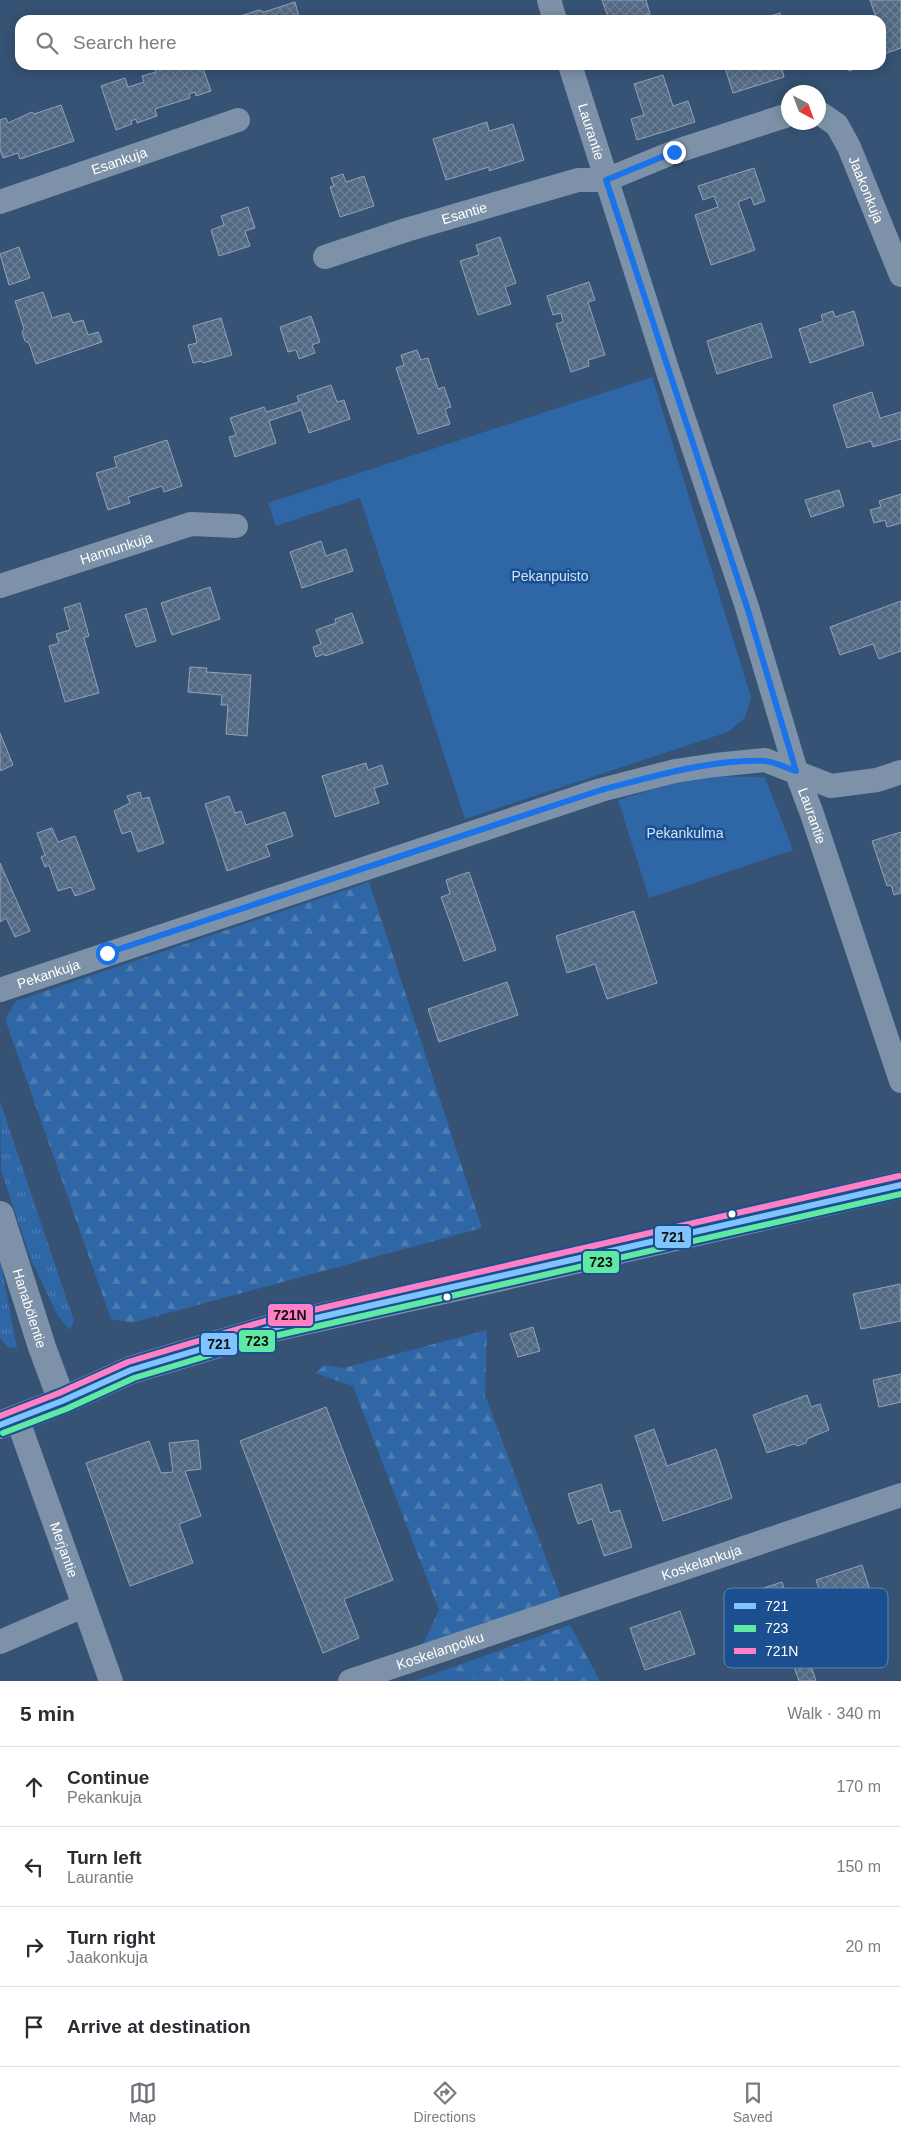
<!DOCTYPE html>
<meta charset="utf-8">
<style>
:root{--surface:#fff;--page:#f7f7f7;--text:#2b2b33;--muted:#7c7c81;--line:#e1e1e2;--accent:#6b6f79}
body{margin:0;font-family:Helvetica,sans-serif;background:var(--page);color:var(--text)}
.compass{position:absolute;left:781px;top:85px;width:45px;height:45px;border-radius:50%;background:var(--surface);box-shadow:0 2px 12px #0003;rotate:139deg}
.stop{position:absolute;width:15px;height:15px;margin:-11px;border:4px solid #1a73e8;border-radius:50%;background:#fff}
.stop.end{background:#1a73e8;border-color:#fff;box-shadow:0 1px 5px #0008}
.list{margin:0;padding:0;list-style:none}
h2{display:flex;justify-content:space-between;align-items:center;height:65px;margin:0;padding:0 20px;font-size:21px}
h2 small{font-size:16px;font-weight:400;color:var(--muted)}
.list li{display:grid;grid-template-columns:32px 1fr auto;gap:15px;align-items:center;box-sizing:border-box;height:80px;padding:0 20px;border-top:1px solid var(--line)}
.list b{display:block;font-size:19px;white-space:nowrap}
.list p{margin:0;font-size:16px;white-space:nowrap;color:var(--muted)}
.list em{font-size:16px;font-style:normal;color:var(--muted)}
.icon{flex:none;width:28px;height:28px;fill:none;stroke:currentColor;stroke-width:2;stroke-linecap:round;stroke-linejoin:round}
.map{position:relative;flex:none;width:901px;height:1681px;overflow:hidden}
.search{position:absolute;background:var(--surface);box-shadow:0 2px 12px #0003;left:15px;right:15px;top:15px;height:55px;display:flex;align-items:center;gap:12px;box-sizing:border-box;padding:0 18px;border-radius:15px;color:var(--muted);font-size:19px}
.sheet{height:385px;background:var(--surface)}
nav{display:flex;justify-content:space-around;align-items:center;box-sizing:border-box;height:70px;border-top:1px solid var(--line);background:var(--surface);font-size:14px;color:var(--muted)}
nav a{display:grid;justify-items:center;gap:2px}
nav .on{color:var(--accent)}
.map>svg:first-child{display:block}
.grass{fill:url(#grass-tufts)}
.forest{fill:url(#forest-firs)}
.park{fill:#2f66a5}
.building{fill:url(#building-cross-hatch);stroke:#92a2b6}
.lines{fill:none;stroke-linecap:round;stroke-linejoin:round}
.minor{stroke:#7d92a8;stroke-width:24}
.tertiary{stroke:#7d92a8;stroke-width:28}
.bus-1-casing{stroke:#1b4f8f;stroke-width:10}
.bus-2-casing{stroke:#1b4f8f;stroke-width:10}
.bus-3-casing{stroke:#1b4f8f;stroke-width:10}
.bus-1{stroke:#80c4ff;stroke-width:6}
.bus-2{stroke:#60e9a3;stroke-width:6}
.bus-3{stroke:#ff80c5;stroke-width:6}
.route{stroke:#1a73e8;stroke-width:6}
.bus-dot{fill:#fff;stroke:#1b4f8f;stroke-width:2}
.labels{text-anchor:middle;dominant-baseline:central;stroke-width:5;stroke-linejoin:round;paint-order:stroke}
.street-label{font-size:14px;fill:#fff;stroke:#1b4f8f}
.park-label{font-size:14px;fill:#cfe3fa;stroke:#1b4f8f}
.key{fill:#1b4f8f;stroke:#5f84b1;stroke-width:1}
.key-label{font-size:14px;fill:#fff}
.line-badge{stroke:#1b4f8f;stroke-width:2}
.pale-badge-label{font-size:14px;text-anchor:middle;font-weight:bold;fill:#111}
</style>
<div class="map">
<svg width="901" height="1681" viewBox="0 0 901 1681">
<defs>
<pattern id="grass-tufts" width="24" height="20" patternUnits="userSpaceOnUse" patternTransform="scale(1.25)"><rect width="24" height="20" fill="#2f66a5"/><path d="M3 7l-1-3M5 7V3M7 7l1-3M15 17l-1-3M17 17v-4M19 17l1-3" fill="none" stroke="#4e7db2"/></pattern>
<pattern id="forest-firs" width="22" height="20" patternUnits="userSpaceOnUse" patternTransform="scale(1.25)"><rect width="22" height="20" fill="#2f66a5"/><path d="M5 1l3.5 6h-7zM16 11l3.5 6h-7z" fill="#4e7db2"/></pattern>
<pattern id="building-cross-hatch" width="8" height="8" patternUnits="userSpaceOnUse" patternTransform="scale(1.25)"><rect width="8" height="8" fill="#526984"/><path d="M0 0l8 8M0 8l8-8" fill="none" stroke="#6c8096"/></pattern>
</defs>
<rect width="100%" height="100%" fill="#365274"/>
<g class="grass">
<path d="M0 1101 74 1321 70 1330 58 1316 31 1260 1 1170Z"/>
<path d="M0 1259 17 1348 7 1347 0 1337Z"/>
</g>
<g class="forest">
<path d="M369 882 482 1228 131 1323 111 1319 5 1019 16 1001Z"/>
<path d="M487 1330 485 1395 561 1598 423 1644 439 1610 353 1386 315 1373 325 1365 343 1368Z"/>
<path d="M570 1625 600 1681H478L463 1673 431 1675Z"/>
</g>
<g class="park">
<path d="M652 377 751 697 745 718 728 732 465 819 360 498 276 526 268 503Z"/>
<path d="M696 776 765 777 793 850 649 898 618 800Z"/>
<path d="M463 1673 478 1681H413L431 1675Z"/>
</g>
<g class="building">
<path d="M602 0H646L650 14 631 20H609Z"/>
<path d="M870 0H901V48L881 55V20H877Z"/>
<path d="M295 2 300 20H238L237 17 259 10 264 12Z"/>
<path d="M780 13 783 20H765L764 18Z"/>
<path d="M153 65H202L211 91 196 96 195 92 189 94 190 98 155 109 157 116 137 123 136 119 131 121 132 124 116 130 101 86 125 78 128 87 144 82 142 76 156 72Z"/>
<path d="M724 65H781L784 77 733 93Z"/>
<path d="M847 65H866L849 71Z"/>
<path d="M663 75 673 106 688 101 695 122 637 140 631 119 644 115 634 84Z"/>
<path d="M61 105 74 141 20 159 18 153 3 158 0 150V120L6 118 8 123 32 112 34 114Z"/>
<path d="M487 122 489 131 513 124 524 160 489 171V167L446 180 433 139Z"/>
<path d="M754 168 765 201 754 205 751 197 738 202 755 250 711 265 695 215 718 207 714 196 703 200 698 186Z"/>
<path d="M343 174 346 182 364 176 374 206 340 217 330 187 334 186 331 178Z"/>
<path d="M248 207 255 228 245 231 250 246 219 256 211 230 224 225 221 216Z"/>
<path d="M500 237 516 283 505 287 511 304 478 315 460 261 479 255 476 245Z"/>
<path d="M19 247 30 278 9 285 0 254Z"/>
<path d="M589 282 595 300 588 302 605 355 588 360 589 366 571 372 556 324 563 322 561 313 553 315 547 296Z"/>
<path d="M43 292 52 318 69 313 73 323 83 320 88 335 98 332 102 342 36 364 29 343 25 341 22 332 24 329 15 301Z"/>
<path d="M833 311 835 317 854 311 864 345 810 363 799 329 823 321 821 315Z"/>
<path d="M311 316 320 342 312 345 315 353 299 359 296 350 288 352 280 327Z"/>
<path d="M221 318 232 355 203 363 202 361 193 363 188 345 197 343 193 326Z"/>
<path d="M761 323 772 357 717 374 707 341Z"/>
<path d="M417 350 421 360 428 358 438 389 444 387 451 407 445 409 450 424 418 434 396 368 404 365 401 355Z"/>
<path d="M331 385 337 402 344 400 350 419 309 433 301 410 269 421 276 443 235 457 229 437 236 435 230 418 264 407 266 412 299 402 297 396Z"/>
<path d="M872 392 880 418 901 412V439L873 447 871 441 847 448 833 405Z"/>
<path d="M167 440 182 486 164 492 162 486 128 497 130 503 108 510 96 473 117 467 114 457Z"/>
<path d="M839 490 844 506 811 517 805 500Z"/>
<path d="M901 494V523L887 527 885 520 874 523 870 510 881 507 879 501Z"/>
<path d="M321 541 326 556 346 549 353 571 302 588 290 552Z"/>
<path d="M210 587 220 619 172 635 161 603Z"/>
<path d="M901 601V651L879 659 873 644 840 655 830 627Z"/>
<path d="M80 603 89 636 84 638 99 693 65 702 49 646 59 643 56 634 70 630 64 608Z"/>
<path d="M146 608 156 641 136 647 125 615Z"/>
<path d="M352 613 363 643 325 656 324 654 316 657 313 647 321 644 316 630 336 623 335 619Z"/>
<path d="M190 667 207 668 206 672 251 675 247 736 226 734 228 705H221L222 695 188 692Z"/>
<path d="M0 733 13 765 0 771Z"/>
<path d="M366 763 368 770 382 765 388 784 374 788 379 803 335 817 322 776Z"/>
<path d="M140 792 142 799 149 797 164 843 138 852 131 831 122 834 114 811 130 803 127 796Z"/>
<path d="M229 796 235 813 241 811 246 825 285 812 293 836 266 845 270 856 227 871 205 804Z"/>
<path d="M52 828 58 842 75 836 95 889 75 896 71 887 58 891 49 865 45 867 41 857 45 855 37 833Z"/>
<path d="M901 832V893L894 895 891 885 887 886 872 841Z"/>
<path d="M0 863 30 931 15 937 6 918 0 922Z"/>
<path d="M469 872 496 950 464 961 441 897 450 894 446 880Z"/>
<path d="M634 911 657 983 607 999 595 964 567 973 556 936Z"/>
<path d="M507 982 518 1015 439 1042 428 1009Z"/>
<path d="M900 1284 901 1321 861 1329 853 1294Z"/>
<path d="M533 1327 540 1351 518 1357 510 1334Z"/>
<path d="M901 1374V1402L879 1407 873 1380Z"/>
<path d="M807 1395 811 1407 820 1404 829 1430 807 1439 806 1443 797 1446 794 1444 767 1453 753 1415Z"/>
<path d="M326 1407 393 1580 344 1599 359 1638 323 1653 240 1441Z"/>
<path d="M654 1429 667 1466 716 1449 732 1498 663 1521 635 1436Z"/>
<path d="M198 1440 201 1469 185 1471 201 1516 179 1524 193 1563 130 1586 86 1463 149 1441 161 1473 173 1472 169 1443Z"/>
<path d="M601 1484 610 1513 620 1510 632 1547 604 1556 592 1519 578 1524 568 1494Z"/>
<path d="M862 1565 874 1603 829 1618 816 1580Z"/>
<path d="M782 1582 794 1621 750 1636 736 1597Z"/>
<path d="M680 1611 695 1654 645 1670 630 1628Z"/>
<path d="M809 1659 816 1681H799L793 1664Z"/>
</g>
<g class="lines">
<g class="minor">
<path d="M549 0 555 20"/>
<path id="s1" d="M570 65 668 372 747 607 796 771 812 814 901 1081"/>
<path id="s2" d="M818 112 837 125 849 147 901 275"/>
<path id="s3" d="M0 202 238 120"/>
<path id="s4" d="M325 257 406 230 578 180H606L674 152 788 115"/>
<path id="s5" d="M0 586 191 524 236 526"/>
<path id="s6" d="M0 990 601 790 675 771 715 765 765 760 831 786 877 780 901 772"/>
<path id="s7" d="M17 1418 111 1681"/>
<path d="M0 1642 83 1606"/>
<path id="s8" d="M350 1681 901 1495"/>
</g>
<g class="tertiary">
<path id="s9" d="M0 1215 42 1347 62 1401"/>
<path d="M0 1425 62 1401 131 1370 268 1329 484 1281 901 1185"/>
</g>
<g class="bus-1-casing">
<path id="bus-1" d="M0 1425 62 1401 131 1370 268 1329 901 1185"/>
</g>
<g class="bus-2-casing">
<path id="bus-2" d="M3 1433 66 1409 134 1378 270 1337 901 1194"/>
</g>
<g class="bus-3-casing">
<path id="bus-3" d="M0 1416 59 1393 128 1362 265 1321 899 1176"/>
</g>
<use href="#bus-1" class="bus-1"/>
<use href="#bus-2" class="bus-2"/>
<use href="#bus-3" class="bus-3"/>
</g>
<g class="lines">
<path class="route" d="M107 953 601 790C652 777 711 759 763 761 774 761 786 768 796 771L747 607 606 180 674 152"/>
</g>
<g class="bus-dot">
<circle cx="732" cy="1214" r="4.5"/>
<circle cx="447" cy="1297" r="4.5"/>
</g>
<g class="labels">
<g class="street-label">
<text stroke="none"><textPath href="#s1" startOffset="70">Laurantie</textPath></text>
<text stroke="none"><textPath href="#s3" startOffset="126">Esankuja</textPath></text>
<text stroke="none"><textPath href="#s2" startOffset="94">Jaakonkuja</textPath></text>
<text stroke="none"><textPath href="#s4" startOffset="146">Esantie</textPath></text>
<text stroke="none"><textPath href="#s5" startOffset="122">Hannunkuja</textPath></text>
<text stroke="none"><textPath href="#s1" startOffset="789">Laurantie</textPath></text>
<text stroke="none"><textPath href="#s6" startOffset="51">Pekankuja</textPath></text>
<text stroke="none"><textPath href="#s9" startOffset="98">Hanabölentie</textPath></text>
<text stroke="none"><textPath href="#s7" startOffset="140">Merjantie</textPath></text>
<text stroke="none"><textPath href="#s8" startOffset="371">Koskelankuja</textPath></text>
<text stroke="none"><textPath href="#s8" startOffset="95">Koskelanpolku</textPath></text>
</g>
<g class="park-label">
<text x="550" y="576">Pekanpuisto</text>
<text x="685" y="833">Pekankulma</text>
</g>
</g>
<rect x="724" y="1588" width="164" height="80" rx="8" class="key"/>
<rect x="734" y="1603" width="22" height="6" fill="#80c4ff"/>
<rect x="734" y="1625" width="22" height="7" fill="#60e9a3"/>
<rect x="734" y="1648" width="22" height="6" fill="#ff80c5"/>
<g class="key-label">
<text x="765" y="1611">721</text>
<text x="765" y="1633">723</text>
<text x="765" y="1656">721N</text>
</g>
<g class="line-badge">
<rect x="654" y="1225" width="38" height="24" rx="5" fill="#80c4ff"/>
<rect x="582" y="1250" width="38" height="24" rx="5" fill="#60e9a3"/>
<rect x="267" y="1303" width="47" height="24" rx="5" fill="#ff80c5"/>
<rect x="238" y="1329" width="38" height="24" rx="5" fill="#60e9a3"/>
<rect x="200" y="1332" width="38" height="24" rx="5" fill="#80c4ff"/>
</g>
<g class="pale-badge-label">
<text x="673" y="1242">721</text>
<text x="601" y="1267">723</text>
<text x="290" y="1320">721N</text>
<text x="257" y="1346">723</text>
<text x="219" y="1349">721</text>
</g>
</svg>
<svg class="compass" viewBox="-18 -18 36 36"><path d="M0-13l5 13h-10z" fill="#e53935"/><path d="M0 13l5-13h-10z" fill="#7c7c81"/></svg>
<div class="stop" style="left:107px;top:953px"></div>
<div class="stop end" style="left:674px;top:152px"></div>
<div class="search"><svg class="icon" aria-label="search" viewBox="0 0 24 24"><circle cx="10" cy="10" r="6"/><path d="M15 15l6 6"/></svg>Search here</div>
</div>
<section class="sheet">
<h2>5 min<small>Walk · 340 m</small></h2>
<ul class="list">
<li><svg class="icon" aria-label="ahead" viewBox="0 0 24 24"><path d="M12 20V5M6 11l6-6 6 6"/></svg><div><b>Continue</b><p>Pekankuja</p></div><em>170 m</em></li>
<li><svg class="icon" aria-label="left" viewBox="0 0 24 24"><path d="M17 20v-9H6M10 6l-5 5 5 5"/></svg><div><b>Turn left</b><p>Laurantie</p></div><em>150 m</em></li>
<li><svg class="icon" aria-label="right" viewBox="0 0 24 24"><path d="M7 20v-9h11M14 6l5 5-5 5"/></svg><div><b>Turn right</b><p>Jaakonkuja</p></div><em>20 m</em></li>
<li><svg class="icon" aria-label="arrive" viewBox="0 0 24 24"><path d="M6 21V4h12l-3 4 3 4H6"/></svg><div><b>Arrive at destination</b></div></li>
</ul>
</section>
<nav>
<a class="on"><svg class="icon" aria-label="map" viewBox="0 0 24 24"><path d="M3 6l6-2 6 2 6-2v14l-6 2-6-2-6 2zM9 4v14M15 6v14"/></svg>Map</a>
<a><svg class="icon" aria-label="directions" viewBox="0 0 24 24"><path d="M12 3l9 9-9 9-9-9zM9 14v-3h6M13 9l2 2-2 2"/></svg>Directions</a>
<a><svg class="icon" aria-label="saved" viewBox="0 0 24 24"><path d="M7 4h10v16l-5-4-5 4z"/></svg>Saved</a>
</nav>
